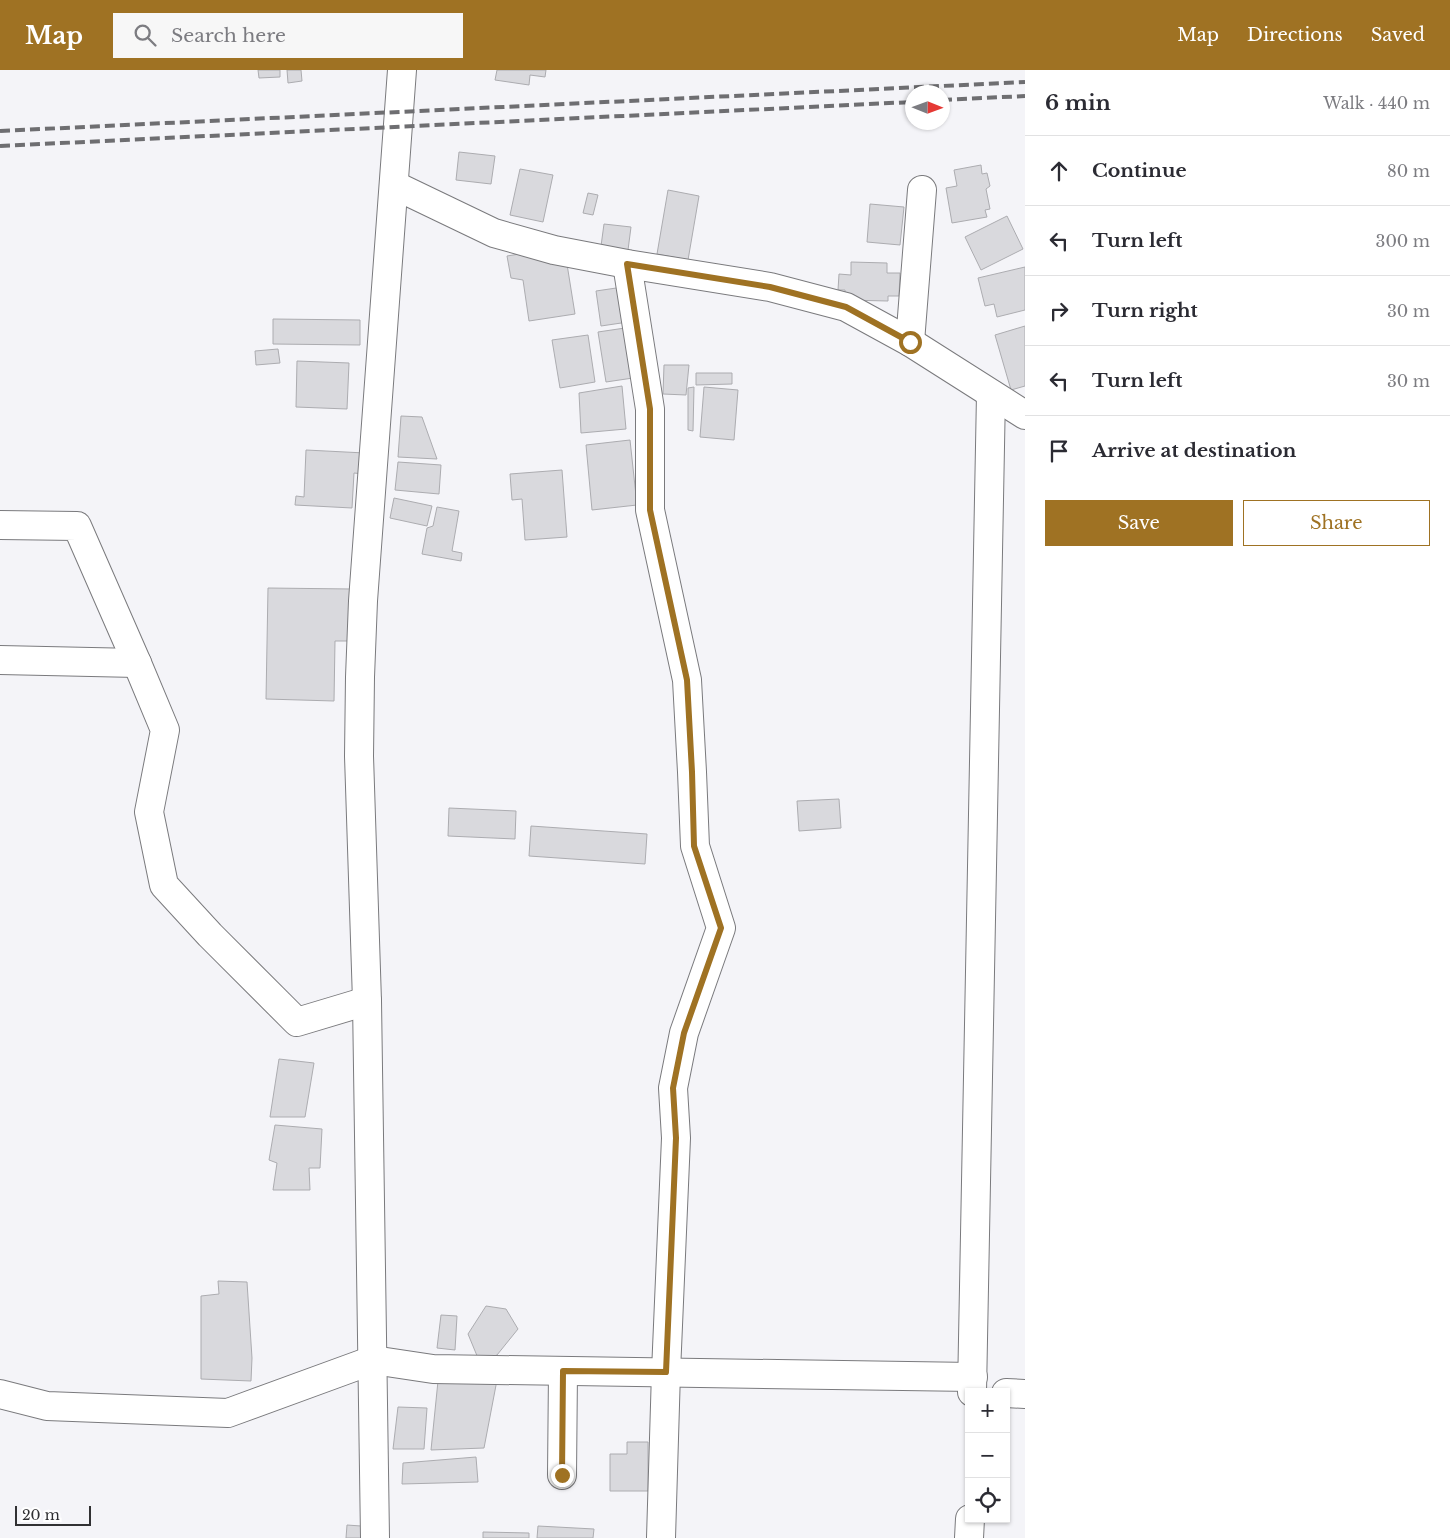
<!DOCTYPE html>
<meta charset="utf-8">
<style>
:root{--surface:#fff;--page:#f7f7f7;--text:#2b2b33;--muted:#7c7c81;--line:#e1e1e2;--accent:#9f7223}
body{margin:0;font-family:"Libre Baskerville",serif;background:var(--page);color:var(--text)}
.controls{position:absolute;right:15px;bottom:15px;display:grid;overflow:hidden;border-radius:0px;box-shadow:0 1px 4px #0004}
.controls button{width:45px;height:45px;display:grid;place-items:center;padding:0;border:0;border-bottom:1px solid var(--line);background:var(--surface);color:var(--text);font:25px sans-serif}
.compass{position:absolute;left:905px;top:15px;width:45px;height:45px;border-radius:50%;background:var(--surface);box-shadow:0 1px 4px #0004;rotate:91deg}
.scale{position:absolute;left:15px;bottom:12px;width:76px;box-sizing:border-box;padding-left:5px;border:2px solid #313133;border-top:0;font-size:14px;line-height:18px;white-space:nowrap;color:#313133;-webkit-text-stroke:4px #fff;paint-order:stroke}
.stop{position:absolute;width:15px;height:15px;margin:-11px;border:4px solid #9f7223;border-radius:50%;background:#fff}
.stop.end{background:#9f7223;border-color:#fff;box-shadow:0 1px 5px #0008}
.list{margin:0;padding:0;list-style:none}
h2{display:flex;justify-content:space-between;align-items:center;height:65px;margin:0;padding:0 20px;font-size:21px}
h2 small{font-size:16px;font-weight:400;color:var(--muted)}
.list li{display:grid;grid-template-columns:32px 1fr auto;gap:15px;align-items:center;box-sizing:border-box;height:70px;padding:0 20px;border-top:1px solid var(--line)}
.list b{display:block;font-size:19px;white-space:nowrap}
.list em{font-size:16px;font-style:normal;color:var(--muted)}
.actions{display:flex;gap:10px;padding:15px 20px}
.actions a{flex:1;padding:11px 0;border:1px solid var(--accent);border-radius:0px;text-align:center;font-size:18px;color:var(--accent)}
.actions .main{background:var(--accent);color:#fff}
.icon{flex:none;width:28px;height:28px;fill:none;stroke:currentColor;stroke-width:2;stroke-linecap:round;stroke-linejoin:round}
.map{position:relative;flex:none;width:1025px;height:1468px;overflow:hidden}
header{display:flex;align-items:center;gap:30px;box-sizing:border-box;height:70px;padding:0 25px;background:var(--accent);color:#fff}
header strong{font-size:24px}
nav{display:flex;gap:28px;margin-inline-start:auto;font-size:18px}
.search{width:350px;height:45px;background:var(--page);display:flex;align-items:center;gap:12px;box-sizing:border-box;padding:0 18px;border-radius:0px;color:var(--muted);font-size:19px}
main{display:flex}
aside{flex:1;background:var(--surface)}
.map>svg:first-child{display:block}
.building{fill:#d9d9dd;stroke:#acacb0}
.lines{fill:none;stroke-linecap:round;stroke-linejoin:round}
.minor-casing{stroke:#7a7a7d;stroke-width:30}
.minor{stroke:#fff;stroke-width:28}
.rail{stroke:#6e6e71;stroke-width:4;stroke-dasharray:10 5;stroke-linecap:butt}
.route{stroke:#9f7223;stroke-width:6}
</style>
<header>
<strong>Map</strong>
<div class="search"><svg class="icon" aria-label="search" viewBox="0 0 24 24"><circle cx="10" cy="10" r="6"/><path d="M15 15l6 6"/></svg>Search here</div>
<nav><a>Map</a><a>Directions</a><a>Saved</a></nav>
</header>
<main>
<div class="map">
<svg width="1025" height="1468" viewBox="0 0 1025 1468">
<rect width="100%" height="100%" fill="#f4f4f8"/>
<g class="building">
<path d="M258 0H280V7L259 8Z"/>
<path d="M287 0H301L302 11 288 13Z"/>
<path d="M497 0H546L545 7 530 5 529 15 495 10Z"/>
<path d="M459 82 495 86 491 114 456 110Z"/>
<path d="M981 95 982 104 987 103 990 116 986 119 990 139 985 140 987 147 952 153 946 118 957 116 954 100Z"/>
<path d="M520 99 553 105 543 152 510 145Z"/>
<path d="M668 120 699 126 688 190 657 184Z"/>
<path d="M588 123 598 125 593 145 583 143Z"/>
<path d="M870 134 904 137 900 175 867 172Z"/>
<path d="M1007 146 1023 179 981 200 965 167Z"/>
<path d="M604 154 631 157 628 180 601 176Z"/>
<path d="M545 180 566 188 575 244 529 251 523 210 511 208 507 186Z"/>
<path d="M851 192 887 193V203H900L899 226H888V231L845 230V220H838L839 204 851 205Z"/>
<path d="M1025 197V240L997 247 994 234 985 236 978 208Z"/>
<path d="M623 217 628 252 601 256 596 221Z"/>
<path d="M273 249 360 250V275L273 274Z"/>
<path d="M1025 256V316L1011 320 995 265Z"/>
<path d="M625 258 633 308 606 312 598 262Z"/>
<path d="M588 265 595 312 560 318 552 270Z"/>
<path d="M278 279 280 293 256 295 255 281Z"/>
<path d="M297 291 349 293 347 339 296 337Z"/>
<path d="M664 295H689L686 325 663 324Z"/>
<path d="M696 303H732V314L696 315Z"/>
<path d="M622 316 626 359 581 363 579 323Z"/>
<path d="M694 317 693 361 688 360V318Z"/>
<path d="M704 317 738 320 734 370 700 367Z"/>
<path d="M401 346 422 347 437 389 398 387Z"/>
<path d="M630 370 637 435 592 440 586 375Z"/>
<path d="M306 380 365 383 364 404 354 403 352 438 295 435 296 426 304 427Z"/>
<path d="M398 392 441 395 439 424 395 420Z"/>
<path d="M562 400 567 467 525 470 522 429 512 430 510 404Z"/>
<path d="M394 428 432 436 427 456 390 448Z"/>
<path d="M437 437 459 441 452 481 462 483 461 491 422 484 427 458 433 456Z"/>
<path d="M268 518 352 519 351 571H335L334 631 266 629Z"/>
<path d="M839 729 841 758 799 761 797 731Z"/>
<path d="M449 738 516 741 515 769 448 766Z"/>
<path d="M531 756 647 764 645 794 529 786Z"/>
<path d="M279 989 314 993 305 1047H270Z"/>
<path d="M275 1055 322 1059 320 1098H309L310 1120H273L277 1093 269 1090Z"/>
<path d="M218 1211 247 1212 252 1288 251 1311 201 1309V1226L219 1224Z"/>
<path d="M486 1236 506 1239 518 1259 497 1285 480 1293 468 1264Z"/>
<path d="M441 1245 457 1246 455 1280 437 1278Z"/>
<path d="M497 1310 484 1378 431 1380 438 1311Z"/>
<path d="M398 1337 427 1338 424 1379H393Z"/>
<path d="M627 1372H648V1421H610V1384H627Z"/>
<path d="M476 1387 478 1412 402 1414 403 1393Z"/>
<path d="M347 1455 361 1456 362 1468H346Z"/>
<path d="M538 1456 594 1459 593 1468H537Z"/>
<path d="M483 1462 529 1463V1468H483Z"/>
</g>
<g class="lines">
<g class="minor-casing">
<g id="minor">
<path d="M394 115 494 163 554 180 627 194 770 217 846 237 910 272 1025 345"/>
<path d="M627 194 650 339V440L687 610 692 702 695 776 721 858 684 963 673 1018 676 1068 666 1302 661 1468"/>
<path d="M910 272 922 120"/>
<path d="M0 455 77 456 137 593 165 660 149 742 164 815 210 865 297 952 367 931"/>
<path d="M0 590 137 593"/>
<path d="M972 1322 991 324"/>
<path d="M1006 1323 1025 1324"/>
<path d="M0 1324 47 1336 228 1343 373 1290 433 1299 973 1307"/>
<path d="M562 1405 563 1301"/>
<path d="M375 1468 367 931 359 686 360 607 363 531 402 0"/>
<path d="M969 1468 970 1449"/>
</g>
</g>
<use href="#minor" class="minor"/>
<g class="rail">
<path d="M942 30 1025 26"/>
<path d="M0 61 1025 12"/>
<path d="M0 76 912 32"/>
</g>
</g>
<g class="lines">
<path class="route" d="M562 1405 563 1301 666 1302 676 1068 673 1018 684 963 721 858 694 776 692 702 687 610 650 440V339L627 194 770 217 846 237 910 272"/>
</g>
</svg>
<div class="controls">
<button>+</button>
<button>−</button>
<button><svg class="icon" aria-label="locate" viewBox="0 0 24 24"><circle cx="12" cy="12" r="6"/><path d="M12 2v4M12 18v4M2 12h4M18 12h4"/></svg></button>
</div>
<svg class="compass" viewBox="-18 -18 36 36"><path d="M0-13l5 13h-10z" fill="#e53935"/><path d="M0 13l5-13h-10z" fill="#7c7c81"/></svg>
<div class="scale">20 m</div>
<div class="stop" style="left:910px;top:272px"></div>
<div class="stop end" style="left:562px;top:1405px"></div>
</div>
<aside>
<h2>6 min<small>Walk · 440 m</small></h2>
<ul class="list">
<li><svg class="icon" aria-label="ahead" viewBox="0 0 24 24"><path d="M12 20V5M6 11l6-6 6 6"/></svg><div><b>Continue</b></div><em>80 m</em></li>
<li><svg class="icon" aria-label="left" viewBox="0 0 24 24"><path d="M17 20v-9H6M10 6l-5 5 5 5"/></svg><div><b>Turn left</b></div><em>300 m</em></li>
<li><svg class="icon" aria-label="right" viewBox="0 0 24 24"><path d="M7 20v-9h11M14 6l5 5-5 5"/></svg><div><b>Turn right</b></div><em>30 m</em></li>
<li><svg class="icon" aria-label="left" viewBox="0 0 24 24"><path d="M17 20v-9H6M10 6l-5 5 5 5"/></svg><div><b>Turn left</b></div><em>30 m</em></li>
<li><svg class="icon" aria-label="arrive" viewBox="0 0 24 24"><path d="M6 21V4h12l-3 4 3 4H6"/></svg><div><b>Arrive at destination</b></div></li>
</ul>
<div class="actions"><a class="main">Save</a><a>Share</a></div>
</aside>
</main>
